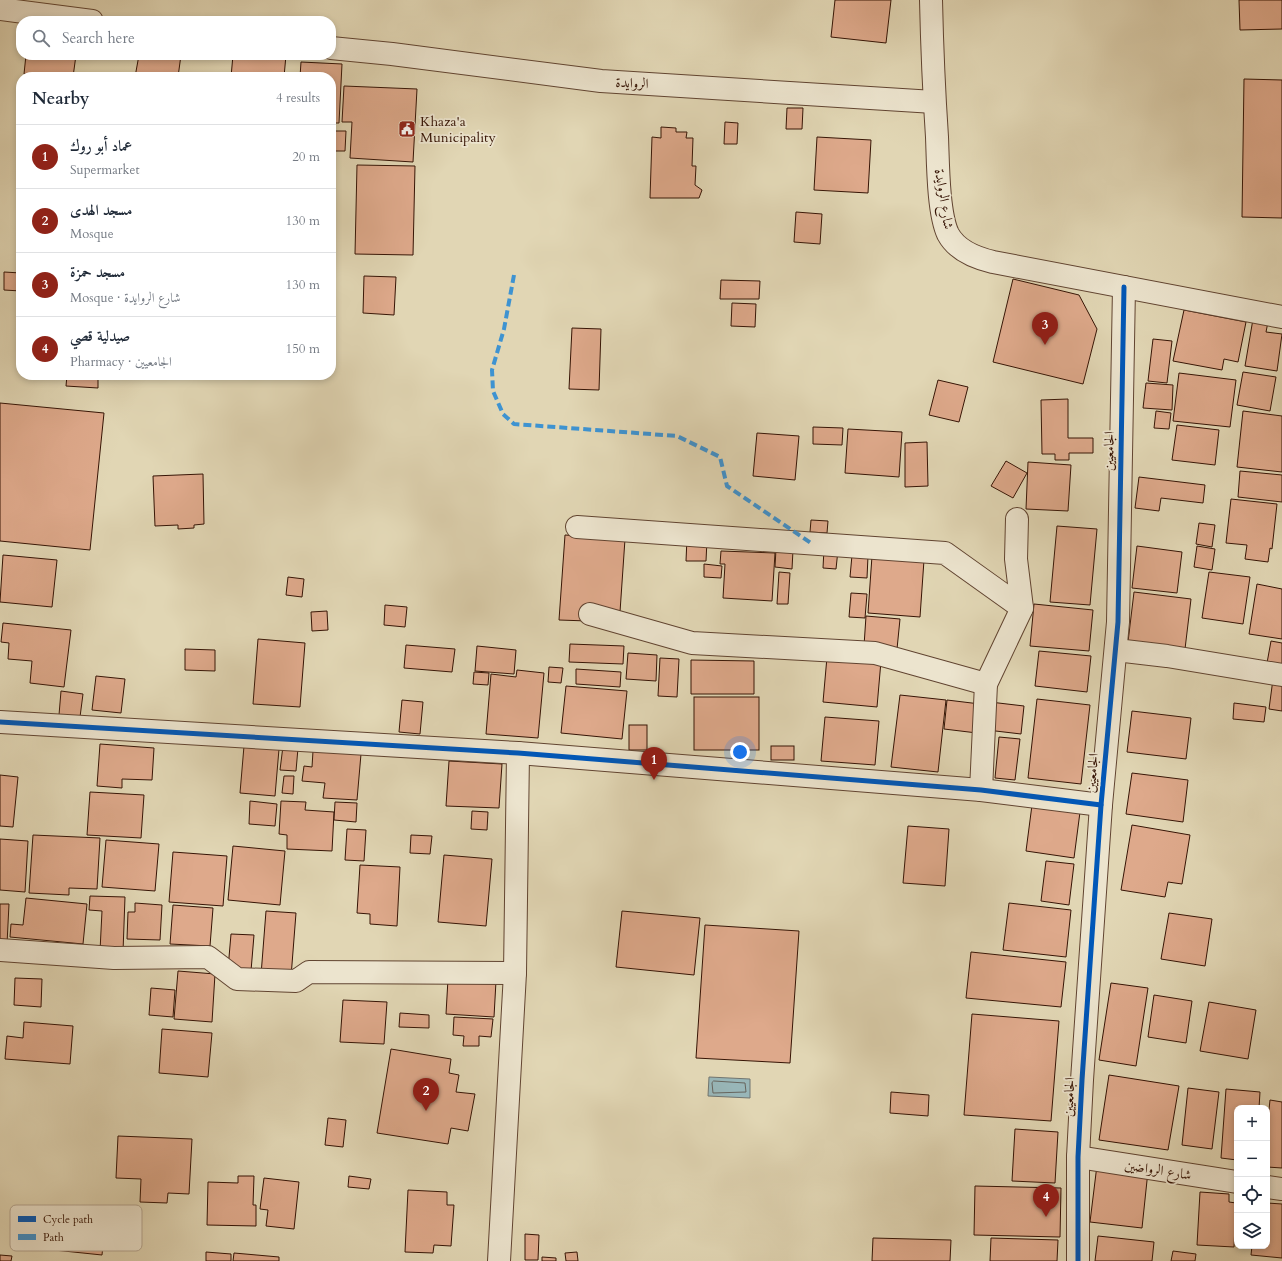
<!DOCTYPE html>
<meta charset="utf-8">
<style>
:root{--surface:#fff;--page:#f2f2f3;--text:#1f2937;--muted:#747a83;--line:#e0e1e3;--accent:#8f2418}
body{margin:0;font-family:Cardo,Amiri,serif;background:var(--page);color:var(--text)}
.controls{position:absolute;right:12px;bottom:12px;display:grid;overflow:hidden;border-radius:8px;box-shadow:0 2px 6px #0003}
.controls button{width:36px;height:36px;display:grid;place-items:center;padding:0;border:0;border-bottom:1px solid var(--line);background:var(--surface);color:var(--text);font:20px sans-serif}
.you{position:absolute;left:740px;top:752px;width:14px;height:14px;margin:-10px;border:3px solid #fff;border-radius:50%;background:#1a73e8;box-shadow:0 0 0 6px #1a73e833}
.badge{display:grid;place-items:center;width:26px;height:26px;border-radius:50%;background:var(--accent);color:#fff;font-size:13px;font-weight:700}
.pin{position:absolute;translate:-50% -33px;filter:drop-shadow(0 1px 2px #0008)}
.pin::after{content:'';position:absolute;top:21px;width:14px;height:12px;background:inherit;clip-path:polygon(0 0,100% 0,50% 100%)}
.list{margin:0;padding:0;list-style:none}
h2{display:flex;justify-content:space-between;align-items:center;height:52px;margin:0;padding:0 16px;font-size:17px}
h2 small{font-size:13px;font-weight:400;color:var(--muted)}
.list li{display:grid;grid-template-columns:26px 1fr auto;gap:12px;align-items:center;box-sizing:border-box;height:64px;padding:0 16px;border-top:1px solid var(--line)}
.list b{display:block;font-size:15px;white-space:nowrap}
.list p{margin:0;font-size:13px;white-space:nowrap;color:var(--muted)}
.list em{font-size:13px;font-style:normal;color:var(--muted)}
.icon{flex:none;width:22px;height:22px;fill:none;stroke:currentColor;stroke-width:2;stroke-linecap:round;stroke-linejoin:round}
.map{position:relative;flex:none;width:1282px;height:1261px;overflow:hidden}
.search{position:absolute;background:var(--surface);box-shadow:0 2px 6px #0003;left:16px;top:16px;width:320px;height:44px;display:flex;align-items:center;gap:10px;box-sizing:border-box;padding:0 14px;border-radius:16px;color:var(--muted);font-size:15px}
.panel{position:absolute;background:var(--surface);box-shadow:0 2px 6px #0003;left:16px;top:72px;width:320px;height:308px;border-radius:16px}
.map>svg:first-child{display:block}
.water{fill:#98b6b8;stroke:#717570}
.lines{fill:none;stroke-linecap:round;stroke-linejoin:round}
.shore{stroke:#67655e;stroke-width:1}
.building{fill:#dea98b;stroke:#361405}
.minor-casing{stroke:#614431;stroke-width:24}
.minor{stroke:#ece4ce;stroke-width:22}
.quiet{stroke:#3e93d1;stroke-width:4;stroke-dasharray:8 4;stroke-linecap:butt}
.cycleway-casing{stroke:#ece4ce;stroke-width:8}
.cycleway{stroke:#0057b8;stroke-width:5}
.labels{text-anchor:middle;dominant-baseline:central;stroke-width:3.5;stroke-linejoin:round;paint-order:stroke}
.street-label{font-size:14px;fill:#361405;stroke:#ece4ce}
.poi-label{font-size:14px;fill:#361405;stroke:#ece4ce;text-anchor:start}
.key{fill:#ece4ce;stroke:#b5a692;stroke-width:1}
.key-label{font-size:11px;fill:#361405}
</style>
<div class="map">
<svg width="1282" height="1261" viewBox="0 0 1282 1261">
<rect width="100%" height="100%" fill="#e1d6b4"/>
<filter id="stains"><feTurbulence type="fractalNoise" baseFrequency=".005" numOctaves="4"/><feColorMatrix values="0 0 0 0 .2 0 0 0 0 .09 0 0 0 0 .02 0 0 0 .5 -.17"/></filter>
<radialGradient id="worn" r=".72"><stop offset=".6" stop-color="#630" stop-opacity="0"/><stop offset="1" stop-color="#630" stop-opacity=".3"/></radialGradient>
<path class="water" d="M709 1077 750 1079V1098L708 1096Z"/>
<g class="lines">
<path class="shore" d="M714 1081 745 1083 746 1092 713 1093 712 1083Z"/>
</g>
<g class="building">
<path d="M835 0H891L886 43 831 37Z"/>
<path d="M1239 0H1282V29L1240 30Z"/>
<path d="M26 55H76L73 77 24 74Z"/>
<path d="M102 55H116V59L101 58Z"/>
<path d="M139 55H181L178 77H135Z"/>
<path d="M233 55H286L284 77H231Z"/>
<path d="M301 62 342 64 339 123H331V77H300Z"/>
<path d="M1244 79 1282 80V218L1242 217Z"/>
<path d="M344 86 417 89 413 162 350 158 352 122H342Z"/>
<path d="M787 108H803L802 129H786Z"/>
<path d="M725 122 738 123 737 144H724Z"/>
<path d="M661 127 676 128V132H687L686 138H693L692 166H696L695 185 702 190 699 198H650L652 137 661 138Z"/>
<path d="M331 131H346L345 151H331Z"/>
<path d="M817 137 871 140 868 193 814 190Z"/>
<path d="M357 165 415 166 413 255 355 254Z"/>
<path d="M796 212 822 214 820 244 794 242Z"/>
<path d="M4 272 21 273V291L4 290Z"/>
<path d="M364 276 396 277 394 315 363 313Z"/>
<path d="M1013 279 1079 295 1097 329 1083 384 993 362Z"/>
<path d="M721 280 760 281 759 299H720Z"/>
<path d="M732 303 756 304 755 327 731 326Z"/>
<path d="M1184 310 1246 322 1238 362 1224 359 1222 370 1173 361Z"/>
<path d="M1253 319 1268 322 1266 332 1282 334 1277 371 1245 366Z"/>
<path d="M572 328 601 329 599 390 569 389Z"/>
<path d="M1153 339 1172 341 1167 383 1148 381Z"/>
<path d="M1243 372 1276 377 1270 411 1237 405Z"/>
<path d="M1179 373 1236 380 1230 427 1173 421Z"/>
<path d="M67 375H98V388L66 386Z"/>
<path d="M938 380 968 387 959 422 929 415Z"/>
<path d="M1146 383 1173 385 1172 410 1143 408Z"/>
<path d="M1068 399V438H1093V453H1069V460H1055V454H1042L1041 400Z"/>
<path d="M0 403 104 413 90 550 0 541Z"/>
<path d="M1156 411 1171 413 1169 429 1154 428Z"/>
<path d="M1243 411 1282 416V472L1237 467Z"/>
<path d="M1177 425 1219 430 1215 465 1172 460Z"/>
<path d="M813 427 843 428 842 445 813 444Z"/>
<path d="M848 429 902 432 899 477 845 473Z"/>
<path d="M757 433 799 436 795 480 753 476Z"/>
<path d="M927 442 928 486 905 487V443Z"/>
<path d="M1006 461 1027 473 1013 498 991 486Z"/>
<path d="M1028 462 1071 465 1068 511 1026 509Z"/>
<path d="M1240 471 1282 475V502L1238 497Z"/>
<path d="M203 474 204 524 194 525V528L178 529V525L155 526 153 476Z"/>
<path d="M1139 477 1205 485 1203 503 1161 498 1159 511 1135 508Z"/>
<path d="M1231 499 1277 504 1272 549 1270 548 1268 562 1245 559 1247 545 1226 543Z"/>
<path d="M811 520 828 521 827 533 810 532Z"/>
<path d="M1199 523 1215 525 1212 547 1196 544Z"/>
<path d="M1057 526 1097 529 1090 605 1050 602Z"/>
<path d="M565 535 625 539 620 612 588 621 559 620Z"/>
<path d="M687 538 707 540 706 561H686Z"/>
<path d="M1137 546 1182 552 1177 593 1132 588Z"/>
<path d="M1197 546 1215 549 1212 570 1194 567Z"/>
<path d="M776 549 793 550 792 569 775 567Z"/>
<path d="M824 549 838 550 836 569 823 568Z"/>
<path d="M721 551 775 553 772 601 723 598 725 564H720Z"/>
<path d="M3 555 57 560 52 607 0 602Z"/>
<path d="M852 555 868 556 867 578 850 577Z"/>
<path d="M872 556 924 560 920 617 868 613Z"/>
<path d="M704 564 722 566 721 578 704 577Z"/>
<path d="M779 572 790 573 788 604H777Z"/>
<path d="M1209 572 1250 577 1243 624 1202 618Z"/>
<path d="M288 577 304 579 302 597 286 595Z"/>
<path d="M1257 584 1282 589V639L1249 634Z"/>
<path d="M1134 592 1191 599 1185 649 1128 642Z"/>
<path d="M851 593 867 594 865 618 849 617Z"/>
<path d="M1034 604 1093 610 1089 651 1030 646Z"/>
<path d="M385 605 407 607 405 627 384 625Z"/>
<path d="M327 611 328 630 312 631 311 612Z"/>
<path d="M866 616 900 619 897 649 864 646Z"/>
<path d="M3 623 71 630 64 687 30 683 32 661 8 659 9 643 1 642Z"/>
<path d="M258 639 305 643 300 707 253 704Z"/>
<path d="M1271 641 1282 643V666L1267 663Z"/>
<path d="M570 644 624 646 623 664 569 662Z"/>
<path d="M406 645 455 649 452 672 404 668Z"/>
<path d="M477 646 516 650 514 674 475 671Z"/>
<path d="M185 649 215 650V671L185 670Z"/>
<path d="M1039 651 1091 656 1087 692 1035 686Z"/>
<path d="M628 653 657 655 656 681 626 679Z"/>
<path d="M827 657 881 661 877 707 823 702Z"/>
<path d="M660 658 679 659 677 697 658 696Z"/>
<path d="M691 660 754 661V694H691Z"/>
<path d="M549 667 563 668 561 683 548 682Z"/>
<path d="M576 669 621 672 620 687 576 684Z"/>
<path d="M517 670 544 673 538 738 486 734 491 674 516 677Z"/>
<path d="M474 672 489 673 488 685 473 684Z"/>
<path d="M96 676 125 679 121 713 92 710Z"/>
<path d="M1273 679 1282 680V711L1269 709Z"/>
<path d="M566 686 627 691 622 739 561 733Z"/>
<path d="M61 691 83 694 80 717 59 715Z"/>
<path d="M900 695 946 700 938 772 891 767Z"/>
<rect x="694" y="697" width="65" height="53"/>
<path d="M1037 699 1090 705 1081 784 1028 778Z"/>
<path d="M402 700 423 702 420 734 399 732Z"/>
<path d="M947 700 980 704 977 733 944 729Z"/>
<path d="M990 702 1024 706 1021 734 987 730Z"/>
<path d="M1234 703 1266 707 1264 722 1233 719Z"/>
<path d="M1132 711 1191 718 1186 759 1127 752Z"/>
<path d="M825 717 879 721 875 765 821 761Z"/>
<rect x="629" y="725" width="18" height="25"/>
<path d="M999 737 1020 739 1015 780 995 778Z"/>
<path d="M100 744 154 748 152 780 122 779V788L97 786Z"/>
<path d="M244 746 279 749 275 796 240 793Z"/>
<path d="M283 746 298 748 296 771 280 770Z"/>
<rect x="771" y="746" width="23" height="14"/>
<path d="M313 751 361 754 357 800 323 798 325 783 302 781 304 766 312 767Z"/>
<path d="M449 761 502 764 499 808 446 806Z"/>
<path d="M1132 773 1188 780 1183 822 1126 814Z"/>
<path d="M0 775 18 777 13 827 0 826Z"/>
<path d="M284 776H294L293 794 282 793Z"/>
<path d="M90 792 144 795 141 838 87 835Z"/>
<path d="M250 801 277 804 275 826 249 824Z"/>
<path d="M281 801 306 802 305 810 334 812 332 851 287 849V835L279 834Z"/>
<path d="M335 802 357 803 356 822 334 820Z"/>
<path d="M1032 805 1080 812 1074 858 1026 851Z"/>
<path d="M472 811 488 812 487 830 471 829Z"/>
<path d="M1132 825 1190 835 1182 884 1168 882 1165 897 1121 890Z"/>
<path d="M908 826 949 829 945 886 903 883Z"/>
<path d="M347 829 366 830 364 861 345 860Z"/>
<path d="M33 835 100 838 97 889 69 888V895L29 893Z"/>
<path d="M411 835 432 836 430 854 410 853Z"/>
<path d="M0 839 28 841 25 892 0 890Z"/>
<path d="M106 840 159 844 155 891 102 887Z"/>
<path d="M233 846 285 851 280 905 228 900Z"/>
<path d="M173 852 227 856 223 906 169 902Z"/>
<path d="M444 855 492 859 486 926 438 922Z"/>
<path d="M1046 861 1074 864 1069 905 1041 901Z"/>
<path d="M360 865 400 867 397 926 370 924V914L357 913Z"/>
<path d="M90 896 125 897 123 952 100 951 102 911 89 910Z"/>
<path d="M26 898 87 904 83 944 10 937 11 924 23 925Z"/>
<path d="M135 903 162 905 160 940 127 939 128 912H135Z"/>
<path d="M1009 903 1071 910 1066 957 1003 950Z"/>
<path d="M0 904H9L7 944H0Z"/>
<path d="M173 905 213 908 210 946 170 944Z"/>
<path d="M266 911 296 913 291 977 261 975Z"/>
<path d="M622 911 700 918 694 975 616 967Z"/>
<path d="M1169 913 1212 919 1205 966 1161 959Z"/>
<path d="M705 925 799 931 790 1063 696 1058Z"/>
<path d="M231 934 254 935 251 971 228 969Z"/>
<path d="M971 952 1066 962 1061 1007 966 998Z"/>
<path d="M178 971 215 974 212 1022 174 1019Z"/>
<path d="M15 978 42 979 41 1007 14 1005Z"/>
<path d="M448 979 496 981 494 1017 446 1014Z"/>
<path d="M1111 983 1148 988 1136 1066 1099 1060Z"/>
<path d="M151 988 175 990 173 1017 149 1015Z"/>
<path d="M1154 995 1192 1001 1186 1043 1148 1037Z"/>
<path d="M343 1000 387 1002 384 1044 340 1042Z"/>
<path d="M1209 1002 1256 1010 1248 1059 1200 1051Z"/>
<path d="M400 1013 429 1015V1028L399 1027Z"/>
<path d="M972 1014 1059 1021 1051 1121 964 1115Z"/>
<path d="M454 1017 493 1019 491 1037 479 1036V1046H463L464 1036 453 1035Z"/>
<path d="M24 1022 73 1026 70 1064 5 1059 7 1036 23 1038Z"/>
<path d="M162 1029 212 1033 208 1077 159 1073Z"/>
<path d="M391 1049 451 1059 449 1073 459 1075 456 1092 475 1094 468 1131 451 1128 448 1144 377 1133Z"/>
<path d="M1109 1075 1179 1086 1168 1150 1099 1140Z"/>
<path d="M1188 1088 1219 1092 1212 1149 1182 1145Z"/>
<path d="M1226 1089 1260 1092 1259 1108H1237V1160L1221 1158Z"/>
<path d="M891 1092 929 1095 928 1116 890 1113Z"/>
<path d="M1270 1100 1282 1102V1168L1267 1167V1129Z"/>
<path d="M328 1118 346 1120 343 1147 325 1145Z"/>
<path d="M1015 1129 1058 1132 1055 1183 1012 1181Z"/>
<path d="M118 1136 192 1139 189 1194 168 1193 167 1203 140 1202 141 1179 116 1178Z"/>
<path d="M1097 1165 1148 1171 1142 1228 1090 1222Z"/>
<path d="M238 1176H254L253 1205H256V1226L207 1225 208 1182 238 1183Z"/>
<path d="M349 1176 371 1179 369 1189 348 1187Z"/>
<path d="M264 1178 299 1182 294 1229 266 1226 268 1210 260 1209Z"/>
<path d="M975 1186 1061 1188 1060 1237 974 1235Z"/>
<path d="M408 1190 447 1192V1205H454L451 1246 434 1245 433 1253 405 1252Z"/>
<path d="M1200 1192 1229 1194V1202L1236 1203 1234 1247 1197 1245Z"/>
<path d="M1267 1203 1282 1204V1258L1251 1255 1252 1246H1267Z"/>
<path d="M57 1220 105 1225 102 1255 54 1250Z"/>
<path d="M525 1234 539 1235 538 1260H525Z"/>
<path d="M1098 1236 1154 1242 1152 1261H1095Z"/>
<path d="M873 1238 951 1240 950 1261H872Z"/>
<path d="M991 1238 1058 1240 1057 1261H990Z"/>
<path d="M1173 1251 1196 1254 1195 1261H1171Z"/>
<path d="M206 1252 231 1254V1261H206Z"/>
<path d="M577 1252 578 1261H566L565 1253Z"/>
<path d="M234 1253 279 1257V1261H233Z"/>
<path d="M0 1255 12 1256 11 1261H0Z"/>
<path d="M542 1257 556 1258V1261H542Z"/>
</g>
<g class="lines">
<g class="minor-casing">
<g id="minor">
<path d="M931 0C932 46 934 92 937 137 938 161 938 213 948 234 957 251 976 258 993 262L1282 317"/>
<path d="M0 9 92 21"/>
<path d="M331 48 392 54 601 81 934 102"/>
<path d="M577 527 945 553 1022 608"/>
<path d="M590 614 692 643 875 653 986 684"/>
<path d="M1116 650 1167 656 1282 675"/>
<path d="M0 722 518 753 981 790 1101 805"/>
<path d="M981 790 986 684 1022 608 1016 559 1017 519"/>
<path d="M0 950 114 958 208 957 237 979 296 981 309 972 515 973"/>
<path d="M1078 1157 1237 1182"/>
<path d="M1267 1187 1282 1189"/>
<path d="M499 1261 515 973 518 753"/>
<path d="M1078 1261V1157L1082 1080 1101 805 1118 622 1124 287"/>
</g>
</g>
<use href="#minor" class="minor"/>
<path class="quiet" d="M514 275 504 329 492 370 493 391 503 414 514 424 677 436 720 457 727 486 811 543"/>
<g class="cycleway-casing">
<g id="cycleway">
<path d="M0 722 518 753 981 790 1101 805"/>
<path d="M1078 1261V1157L1082 1080 1101 805 1118 622 1124 287"/>
</g>
</g>
<use href="#cycleway" class="cycleway"/>
</g>
<defs>
<g id="civic-square" transform="scale(0.9)"><rect x="-9" y="-9" width="18" height="18" rx="4" fill="#8f2418" stroke="#ece4ce"/><path d="M-.6-6.5H3V-4.5H.6V-3L4-1V1h2V6H-6V1h2V-1L-.6-3ZM-1.2 2.5V6h2.4V2.5Z" fill="#fff"/></g>
</defs>
<g fill-rule="evenodd">
<use href="#civic-square" x="407" y="129"/>
</g>
<g class="labels">
<g class="street-label">
<text transform="translate(632 83) rotate(3)">الروايدة</text>
<text transform="translate(944 199) rotate(81)">شارع الروايدة</text>
<text transform="translate(1109 451) rotate(-89)">الجامعيين</text>
<text transform="translate(1092 773) rotate(-85)">الجامعيين</text>
<text transform="translate(1069 1097) rotate(-87)">الجامعيين</text>
<text transform="translate(1158 1170) rotate(9)">شارع الرواضين</text>
</g>
<g class="poi-label">
<text x="420" y="121">Khaza'a<tspan x="420" dy="16">Municipality</tspan></text>
</g>
</g>
<rect x="10" y="1205" width="132" height="46" rx="6" class="key"/>
<rect x="18" y="1216" width="18" height="6" fill="#0057b8"/>
<rect x="18" y="1234" width="18" height="6" fill="#3e93d1"/>
<g class="key-label">
<text x="43" y="1223">Cycle path</text>
<text x="43" y="1241">Path</text>
</g>
<rect width="100%" height="100%" filter="url(#stains)"/>
<rect width="100%" height="100%" fill="url(#worn)"/>
</svg>
<div class="controls">
<button>+</button>
<button>−</button>
<button><svg class="icon" aria-label="locate" viewBox="0 0 24 24"><circle cx="12" cy="12" r="6"/><path d="M12 2v4M12 18v4M2 12h4M18 12h4"/></svg></button>
<button><svg class="icon" aria-label="layers" viewBox="0 0 24 24"><path d="M12 4l9 5-9 5-9-5zM3 14l9 5 9-5"/></svg></button>
</div>
<div class="you"></div>
<div class="pin badge" style="left:654px;top:780px">1</div>
<div class="pin badge" style="left:426px;top:1111px">2</div>
<div class="pin badge" style="left:1045px;top:345px">3</div>
<div class="pin badge" style="left:1046px;top:1217px">4</div>
<div class="search"><svg class="icon" aria-label="search" viewBox="0 0 24 24"><circle cx="10" cy="10" r="6"/><path d="M15 15l6 6"/></svg>Search here</div>
<section class="panel">
<h2>Nearby<small>4 results</small></h2>
<ul class="list">
<li><span class="badge">1</span><div><b>عماد أبو روك</b><p>Supermarket</p></div><em>20 m</em></li>
<li><span class="badge">2</span><div><b>مسجد الهدى</b><p>Mosque</p></div><em>130 m</em></li>
<li><span class="badge">3</span><div><b>مسجد حمزة</b><p>Mosque · شارع الروايدة</p></div><em>130 m</em></li>
<li><span class="badge">4</span><div><b>صيدلية قصي</b><p>Pharmacy · الجامعيين</p></div><em>150 m</em></li>
</ul>
</section>
</div>
